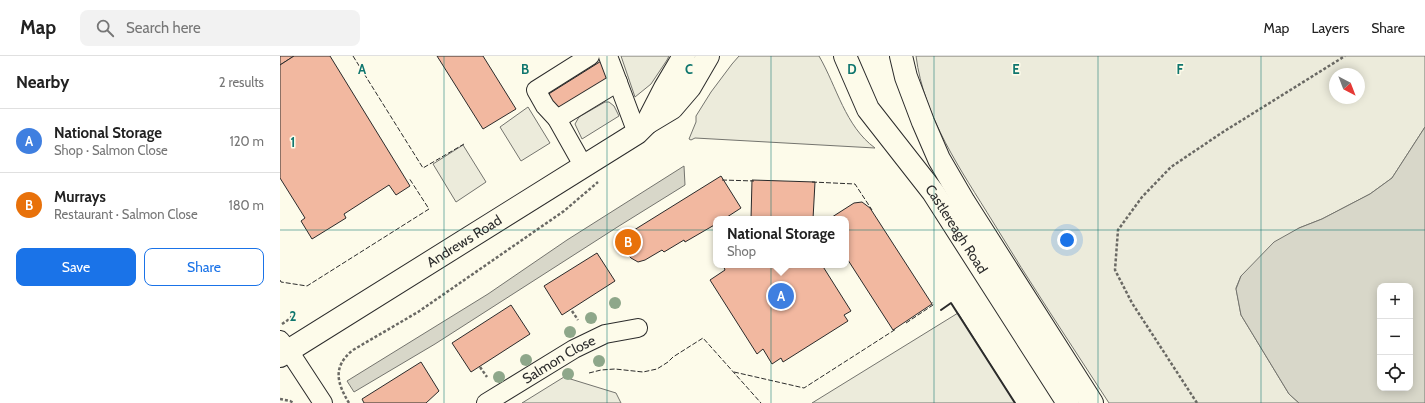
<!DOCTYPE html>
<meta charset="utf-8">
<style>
:root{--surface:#fff;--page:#f2f2f2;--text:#222;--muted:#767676;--line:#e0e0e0;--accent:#1a73e8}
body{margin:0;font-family:Cabin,sans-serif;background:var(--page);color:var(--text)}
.controls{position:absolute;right:12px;bottom:12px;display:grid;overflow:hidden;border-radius:8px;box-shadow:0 2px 10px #0003}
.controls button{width:36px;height:36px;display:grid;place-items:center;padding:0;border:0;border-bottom:1px solid var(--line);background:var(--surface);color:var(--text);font:20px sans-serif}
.compass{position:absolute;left:1049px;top:12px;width:36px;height:36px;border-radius:50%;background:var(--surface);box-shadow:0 2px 10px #0003;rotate:138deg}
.you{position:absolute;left:787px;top:184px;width:14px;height:14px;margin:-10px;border:3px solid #fff;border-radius:50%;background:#1a73e8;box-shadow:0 0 0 6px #1a73e833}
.badge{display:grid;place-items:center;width:26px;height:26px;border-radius:50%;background:var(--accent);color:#fff;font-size:13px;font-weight:700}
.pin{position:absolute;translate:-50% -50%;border:2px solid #fff;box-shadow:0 1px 4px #0006}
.popup{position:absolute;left:433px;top:160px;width:136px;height:52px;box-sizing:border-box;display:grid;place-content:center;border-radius:8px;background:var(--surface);filter:drop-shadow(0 1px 3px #0005);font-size:13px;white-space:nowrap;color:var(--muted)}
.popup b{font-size:15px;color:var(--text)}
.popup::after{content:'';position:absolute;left:50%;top:100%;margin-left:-8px;border:8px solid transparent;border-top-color:var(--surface)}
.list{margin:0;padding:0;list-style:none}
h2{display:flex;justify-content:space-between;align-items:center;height:52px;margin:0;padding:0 16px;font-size:17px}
h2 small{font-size:13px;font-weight:400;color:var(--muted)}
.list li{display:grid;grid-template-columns:26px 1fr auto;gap:12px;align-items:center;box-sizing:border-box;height:64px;padding:0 16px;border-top:1px solid var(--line)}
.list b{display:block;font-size:15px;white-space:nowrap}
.list p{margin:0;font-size:13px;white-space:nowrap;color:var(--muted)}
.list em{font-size:13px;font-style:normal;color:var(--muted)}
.actions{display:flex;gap:8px;padding:12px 16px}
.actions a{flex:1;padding:9px 0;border:1px solid var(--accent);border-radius:8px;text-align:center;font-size:14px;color:var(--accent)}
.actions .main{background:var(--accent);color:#fff}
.icon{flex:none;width:22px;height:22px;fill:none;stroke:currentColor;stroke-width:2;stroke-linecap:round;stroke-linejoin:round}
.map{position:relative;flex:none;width:1145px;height:347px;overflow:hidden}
header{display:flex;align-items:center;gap:24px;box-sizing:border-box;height:56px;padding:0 20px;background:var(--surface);border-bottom:1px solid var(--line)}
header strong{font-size:19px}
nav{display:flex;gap:22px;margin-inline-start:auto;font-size:14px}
.search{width:280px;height:36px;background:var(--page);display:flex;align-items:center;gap:10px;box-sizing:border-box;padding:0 14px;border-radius:8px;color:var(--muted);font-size:15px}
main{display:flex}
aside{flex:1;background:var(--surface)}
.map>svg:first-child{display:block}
.green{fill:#ecebdb;stroke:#74746e;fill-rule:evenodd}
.water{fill:#d8d7c9;stroke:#74746e;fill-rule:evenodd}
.building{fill:#f2b8a0;stroke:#2b2b2b}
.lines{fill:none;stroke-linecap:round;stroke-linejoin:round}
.minor-casing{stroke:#2b2b2b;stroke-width:20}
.major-casing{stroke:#2b2b2b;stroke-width:24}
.path{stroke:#6a6964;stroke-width:2.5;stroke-dasharray:3 2;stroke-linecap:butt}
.minor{stroke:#fdfbea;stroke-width:18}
.major{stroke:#fdfbea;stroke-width:22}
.fence{stroke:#2b2b2b;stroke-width:1;stroke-dasharray:5 2;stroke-linecap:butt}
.wall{stroke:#2b2b2b;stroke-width:2}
.tree{fill:#8ea78a}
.grid{fill:none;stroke:#0f766e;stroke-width:1;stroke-opacity:0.55}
.labels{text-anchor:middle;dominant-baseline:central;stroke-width:3;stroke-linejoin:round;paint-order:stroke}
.street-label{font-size:14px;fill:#2b2b2b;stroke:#fdfbea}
.grid-label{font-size:13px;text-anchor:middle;font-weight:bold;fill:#0f766e;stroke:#fdfbea;stroke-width:3;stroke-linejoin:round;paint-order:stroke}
</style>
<header>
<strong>Map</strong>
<div class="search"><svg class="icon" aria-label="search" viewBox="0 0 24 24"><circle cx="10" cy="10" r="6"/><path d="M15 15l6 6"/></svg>Search here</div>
<nav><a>Map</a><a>Layers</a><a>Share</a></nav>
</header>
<main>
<aside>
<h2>Nearby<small>2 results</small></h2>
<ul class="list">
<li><span class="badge" style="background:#3f7fe0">A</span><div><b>National Storage</b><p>Shop · Salmon Close</p></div><em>120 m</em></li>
<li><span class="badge" style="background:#e8710a">B</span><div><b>Murrays</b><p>Restaurant · Salmon Close</p></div><em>180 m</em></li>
</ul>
<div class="actions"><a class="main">Save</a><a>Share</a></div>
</aside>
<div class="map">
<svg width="1145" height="347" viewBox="0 0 1145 347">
<rect width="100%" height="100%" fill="#fdfbea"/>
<g class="green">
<path d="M341 0H389L387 4 371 28 355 41Z"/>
<path d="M459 0H539C557 31 565 70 595 92L415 82 411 84 409 83 416 66V60L431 36 452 8Z"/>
<path d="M636 0H1145V71L1112 122 1090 138 1042 163 1019 172 961 220 956 232 961 259 1009 338 1019 347H829C790 287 750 227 713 166 681 114 644 62 636 0ZM1055 18H1079V42H1055Z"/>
<path d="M325 46H329L334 50 339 60 302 83 295 68 299 61Z"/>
<path d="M248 51 270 87 241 105 220 71Z"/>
<path d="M183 89 206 126 176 146 153 108Z"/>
<path d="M678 257 735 347H532Z"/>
<path d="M284 321 336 337 341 347H242Z"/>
</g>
<g class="water">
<path d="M1145 71V347H1019L1009 338 961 259 956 233 961 220 994 186 1019 172 1042 163 1090 138 1112 122ZM1100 230H1130V332H1100Z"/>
<path d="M404 110 405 129 339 170 155 288 74 336 67 325 208 238 287 184Z"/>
</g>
<g class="building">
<path d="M0 0H14L0 9Z"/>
<path d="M14 0H50L130 130 116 139 109 129 64 158 66 162 32 183 21 165 25 162 0 122V9Z"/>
<path d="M157 0H203L236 53 203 73Z"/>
<path d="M326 2 333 21 274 57 267 39Z"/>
<path d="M441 120 461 152 444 163H436V168L405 186 404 184 384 196 382 194 365 204 358 206 351 202 346 197 338 184Z"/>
<path d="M472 124 535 126 533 163H471Z"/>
<path d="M582 146 590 152 652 248 613 274 566 201V163H549L574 147Z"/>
<path d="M317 197 335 225 282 259 264 230Z"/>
<path d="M443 209H542L571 255 564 259 568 265 503 306 501 302 492 308 483 293 477 298 430 224 445 214Z"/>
<path d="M231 249 250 278 191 316 172 287Z"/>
<path d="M141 306 159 335 146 347H84L82 343Z"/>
</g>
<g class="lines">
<g class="minor-casing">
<g id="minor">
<path d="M328 0 357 77"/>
<path d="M277 63 338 26"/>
<path d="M304 111 277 63 265 50 256 34 310 0"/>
<path d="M0 284 9 295 43 347"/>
<path id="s1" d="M206 347 294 293 325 278 358 272"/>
</g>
</g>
<g class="major-casing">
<g id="major">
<path id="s2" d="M565 0 588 53 653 136 788 347"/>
<path d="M621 0 626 21 643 66 659 103 684 146 812 347"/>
<path d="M367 67 385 32 404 0"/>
<path id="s3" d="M0 300 357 77 367 67 392 52 410 31 428 0"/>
</g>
</g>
<g class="path">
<path d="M292 255 298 264"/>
<path d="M2 268 11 262 12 255"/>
<path d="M200 311 207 321"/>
<path d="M0 343 10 345 14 347"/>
<path d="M69 347C57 327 52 311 73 294L138 256 284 155 318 126"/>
<path d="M917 347 852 247 835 214 838 174 862 141 891 111 943 76 1065 0"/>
</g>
<use href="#minor" class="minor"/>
<use href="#major" class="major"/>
<g class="fence">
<path d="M73 0 143 112 184 88"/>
<path d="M442 124 474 125"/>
<path d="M532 126 575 128 592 154"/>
<path d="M0 224 1 226 27 230 149 153 129 122"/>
<path d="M626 267 653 249 652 246"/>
<path d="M454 316 524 332 616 273"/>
<path d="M309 317 321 314 335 313 363 316 377 313 388 306 393 301 423 282 481 347"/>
</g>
<path class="wall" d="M661 254 671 247 735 347"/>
</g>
<g class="tree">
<circle cx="335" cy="247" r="6"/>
<circle cx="311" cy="262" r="6"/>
<circle cx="290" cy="276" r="6"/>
<circle cx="246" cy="304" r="6"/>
<circle cx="319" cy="305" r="6"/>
<circle cx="288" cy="318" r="6"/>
<circle cx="219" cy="321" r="6"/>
</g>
<path class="grid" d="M164 0V347M327 0V347M491 0V347M654 0V347M818 0V347M981 0V347M0 174H1145"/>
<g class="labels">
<g class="street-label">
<text stroke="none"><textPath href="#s2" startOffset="207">Castlereagh Road</textPath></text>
<text stroke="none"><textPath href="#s3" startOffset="217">Andrews Road</textPath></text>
<text stroke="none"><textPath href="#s1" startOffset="85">Salmon Close</textPath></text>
</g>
</g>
<g class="grid-label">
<text x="82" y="18">A</text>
<text x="245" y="18">B</text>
<text x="409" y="18">C</text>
<text x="572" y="18">D</text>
<text x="736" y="18">E</text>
<text x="900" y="18">F</text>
<text x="13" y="91">1</text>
<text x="13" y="265">2</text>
</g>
</svg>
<div class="controls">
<button>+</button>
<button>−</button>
<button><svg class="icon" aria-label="locate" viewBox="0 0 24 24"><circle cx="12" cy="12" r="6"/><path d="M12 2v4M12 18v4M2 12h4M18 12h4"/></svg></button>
</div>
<svg class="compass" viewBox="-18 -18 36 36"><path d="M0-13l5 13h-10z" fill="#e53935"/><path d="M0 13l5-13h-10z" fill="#767676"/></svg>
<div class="you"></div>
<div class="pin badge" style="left:501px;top:240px;background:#3f7fe0">A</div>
<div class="popup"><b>National Storage</b>Shop</div>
<div class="pin badge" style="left:348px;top:186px;background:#e8710a">B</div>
</div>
</main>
